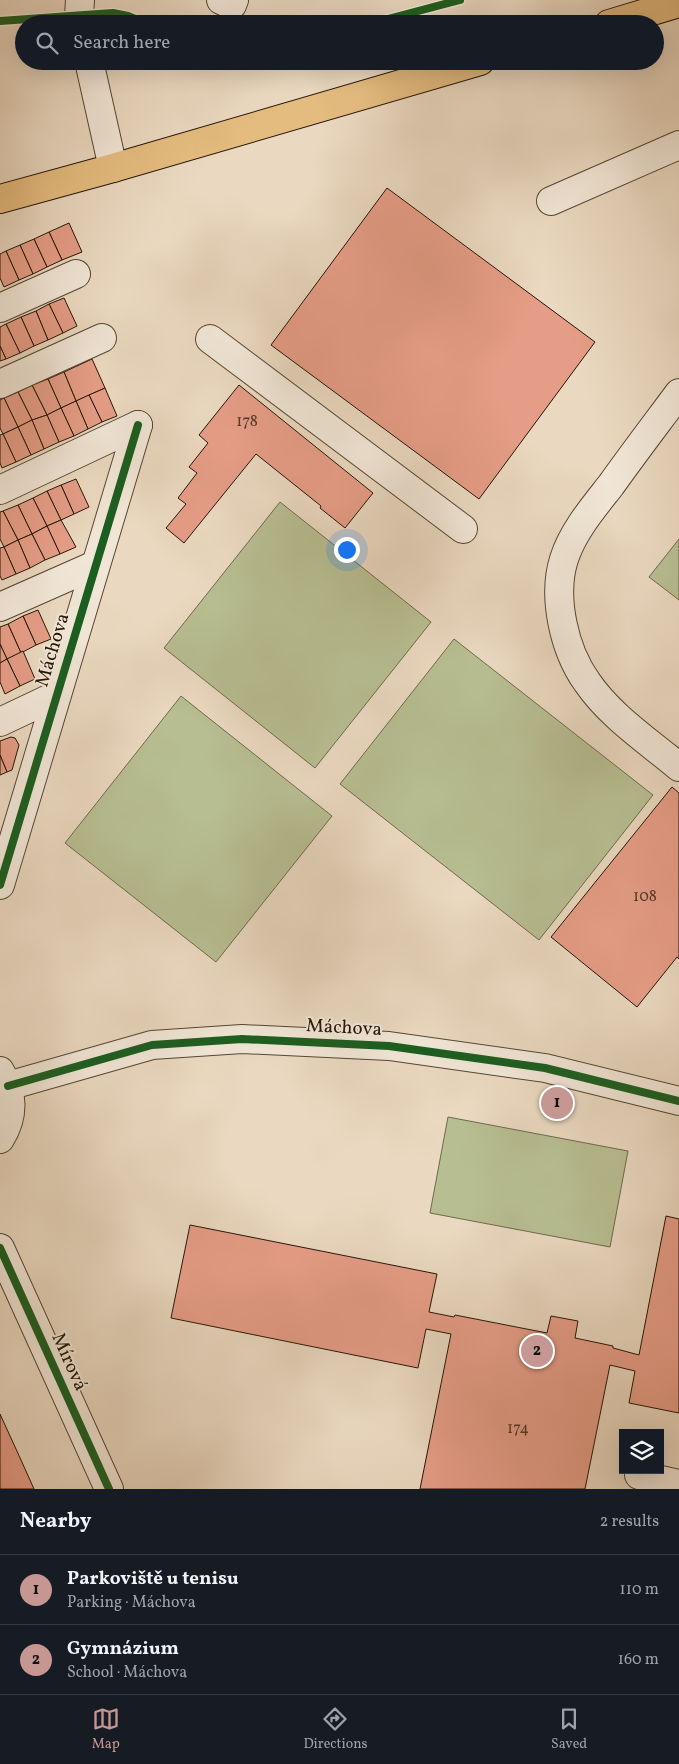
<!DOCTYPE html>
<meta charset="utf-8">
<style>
:root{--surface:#171b24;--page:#20242c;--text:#f1f3f6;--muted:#9ea1a6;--line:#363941;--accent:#c59692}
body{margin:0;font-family:Vollkorn,serif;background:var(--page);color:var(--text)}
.controls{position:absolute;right:15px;bottom:15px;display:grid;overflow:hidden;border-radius:0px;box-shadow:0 5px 20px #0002}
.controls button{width:45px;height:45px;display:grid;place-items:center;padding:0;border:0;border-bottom:1px solid var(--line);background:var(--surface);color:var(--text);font:25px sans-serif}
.you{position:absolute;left:346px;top:549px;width:18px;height:18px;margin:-12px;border:4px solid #fff;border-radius:50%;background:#1a73e8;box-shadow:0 0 0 8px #1a73e833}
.badge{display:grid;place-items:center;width:32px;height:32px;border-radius:50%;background:var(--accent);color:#111;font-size:16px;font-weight:700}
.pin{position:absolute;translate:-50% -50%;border:2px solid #fff;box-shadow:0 1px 5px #0006}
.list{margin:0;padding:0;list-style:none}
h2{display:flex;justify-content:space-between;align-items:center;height:65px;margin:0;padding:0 20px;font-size:21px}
h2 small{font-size:16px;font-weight:400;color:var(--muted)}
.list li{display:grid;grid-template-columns:32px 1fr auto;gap:15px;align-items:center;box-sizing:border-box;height:70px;padding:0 20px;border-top:1px solid var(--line)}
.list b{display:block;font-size:19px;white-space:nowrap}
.list p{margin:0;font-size:16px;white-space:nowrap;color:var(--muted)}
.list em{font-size:16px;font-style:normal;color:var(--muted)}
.icon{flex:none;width:28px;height:28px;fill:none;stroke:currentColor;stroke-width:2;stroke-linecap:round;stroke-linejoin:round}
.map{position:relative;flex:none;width:679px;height:1489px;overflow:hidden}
.search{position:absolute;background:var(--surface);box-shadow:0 5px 20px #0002;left:15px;right:15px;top:15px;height:55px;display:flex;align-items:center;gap:12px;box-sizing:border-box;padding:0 18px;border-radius:28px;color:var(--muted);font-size:19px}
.sheet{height:205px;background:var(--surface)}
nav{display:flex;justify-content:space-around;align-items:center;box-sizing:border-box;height:70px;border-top:1px solid var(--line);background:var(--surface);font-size:14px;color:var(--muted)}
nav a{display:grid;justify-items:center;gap:2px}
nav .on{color:var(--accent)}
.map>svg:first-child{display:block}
.green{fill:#b7be92;stroke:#6e6a4b}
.building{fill:#e69d87;stroke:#241604}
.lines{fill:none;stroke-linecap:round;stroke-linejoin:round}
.minor-casing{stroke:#564633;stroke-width:30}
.major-casing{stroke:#241604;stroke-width:30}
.minor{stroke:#f1e6d6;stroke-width:28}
.major{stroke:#e5bc80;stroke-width:28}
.cycleway-casing{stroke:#f1e6d6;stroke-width:11}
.cycleway{stroke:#1b5e20;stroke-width:8}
.labels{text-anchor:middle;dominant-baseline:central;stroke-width:4;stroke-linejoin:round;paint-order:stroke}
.number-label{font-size:16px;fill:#543825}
.street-label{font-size:19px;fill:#241604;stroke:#f1e6d6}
</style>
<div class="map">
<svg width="679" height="1489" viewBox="0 0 679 1489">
<rect width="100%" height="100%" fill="#ead8c0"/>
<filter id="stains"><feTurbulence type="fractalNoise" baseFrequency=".004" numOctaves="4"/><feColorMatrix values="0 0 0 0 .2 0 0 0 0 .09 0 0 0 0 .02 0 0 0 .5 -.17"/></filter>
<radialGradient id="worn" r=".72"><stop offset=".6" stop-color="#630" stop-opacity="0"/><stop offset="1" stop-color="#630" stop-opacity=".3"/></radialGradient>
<g class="green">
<path d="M280 502 431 622 315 768 164 648Z"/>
<path d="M679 539V600L649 577Z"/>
<path d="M454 639 653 795 539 940 340 784Z"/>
<path d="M181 696 332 816 216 962 65 843Z"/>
<path d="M448 1117 628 1151 610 1247 430 1213Z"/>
</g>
<g class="building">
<path d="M387 188 595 342 479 499 271 345Z"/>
<path d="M69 223 82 252 62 260 49 232Z"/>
<path d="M49 232 62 260 47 267 34 239Z"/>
<path d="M34 239 47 267 33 274 20 245Z"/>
<path d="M20 245 33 274 19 280 6 251Z"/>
<path d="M6 251 19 280 4 287 0 278V254Z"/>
<path d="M64 298 77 326 63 333 49 304Z"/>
<path d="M49 304 63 333 48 340 36 311Z"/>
<path d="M36 311 48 340 34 346 21 317Z"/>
<path d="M21 317 34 346 20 353 6 324Z"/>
<path d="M6 324 20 353 6 359 0 346V327Z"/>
<path d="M0 346 6 359 0 361Z"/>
<path d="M92 359 105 388 76 401 64 372Z"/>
<path d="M64 372 76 401 61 408 48 379Z"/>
<path d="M48 379 61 408 47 415 32 385Z"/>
<path d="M32 385 47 415 32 420 18 392Z"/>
<path d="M239 385 373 493 345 528 320 508 321 506 256 454 184 543 166 528 186 504 178 498 197 473 189 467 208 443 199 435Z"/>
<path d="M105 388 117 416 102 422 89 395Z"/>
<path d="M18 392 32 420 18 427 4 398Z"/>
<path d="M89 395 102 422 88 429 76 401Z"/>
<path d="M4 398 18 427 3 434 0 428V400Z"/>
<path d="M76 401 88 429 74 436 61 408Z"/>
<path d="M61 408 74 436 59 442 47 415Z"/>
<path d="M47 415 59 442 44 449 32 420Z"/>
<path d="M32 420 44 449 31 455 18 427Z"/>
<path d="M18 427 31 455 16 462 3 434Z"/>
<path d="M3 434 16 462 2 468 0 463V435Z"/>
<path d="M76 479 89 507 74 514 61 485Z"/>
<path d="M61 485 74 514 61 520 47 491Z"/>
<path d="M47 491 61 520 47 526 33 498Z"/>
<path d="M33 498 47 526 32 534 18 505Z"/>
<path d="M18 505 32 534 18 540 3 511Z"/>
<path d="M3 511 18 540 4 547 0 539V512Z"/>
<path d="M61 520 76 547 60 554 47 526Z"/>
<path d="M47 526 60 554 45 560 32 534Z"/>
<path d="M32 534 45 560 30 568 18 540Z"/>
<path d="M18 540 30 568 16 574 4 547Z"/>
<path d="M4 547 16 574 2 580 0 576V548Z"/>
<path d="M38 610 51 639 36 645 23 616Z"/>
<path d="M23 616 36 645 21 653 8 624Z"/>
<path d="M8 624 21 653 7 659 0 644V627Z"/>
<path d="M0 644 7 659 0 663Z"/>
<path d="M23 651 35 679 20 686 7 659Z"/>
<path d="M7 659 20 686 5 694 0 682V663Z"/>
<path d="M11 737 15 738 19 745 12 770 7 772 0 755V741Z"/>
<path d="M0 755 7 772 0 775Z"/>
<path d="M672 787 679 793V959L677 957 637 1007 551 937Z"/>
<path d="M666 1216 679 1219V1413L629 1403 635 1371 610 1365 585 1489H420L451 1334 426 1329 418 1368 171 1318 190 1225 437 1274 429 1312 454 1317 455 1315 547 1333 551 1316 578 1321 575 1338 613 1346V1348L639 1355Z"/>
<path d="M0 1414 21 1460 34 1489H0Z"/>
</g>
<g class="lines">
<g class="minor-casing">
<g id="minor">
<path d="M80 0 79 16 81 24"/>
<path d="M221 0 232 5 234 0"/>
<path d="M89 61 113 168"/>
<path d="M551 201 679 145"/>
<path d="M0 308 76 274"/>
<path d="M210 339 463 529"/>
<path d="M0 384 102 338"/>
<path d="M679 393C656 424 633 454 611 485 593 508 573 531 564 559 552 597 564 650 587 682 610 716 648 741 679 767"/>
<path d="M0 490 138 425"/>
<path d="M0 607 95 565"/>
<path d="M0 722 55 696"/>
<path d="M0 885 138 425"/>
<path d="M0 1071C14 1093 14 1117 0 1139"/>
<path d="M8 1086 152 1045 242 1039 389 1046 545 1068 679 1101"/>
<path d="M0 1248 109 1489"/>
<path d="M639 1475 679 1484"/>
</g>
</g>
<g class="major-casing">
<g id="major">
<path d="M609 24 679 3"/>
<path d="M0 199 113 168 480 61"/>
</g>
</g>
<use href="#minor" class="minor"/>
<use href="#major" class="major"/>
<g class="cycleway-casing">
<g id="cycleway">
<path d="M0 21 113 13 128 16 147 24"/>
<path d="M369 24 460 0"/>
<path d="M0 885 138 425"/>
<path d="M8 1086 152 1045 242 1039 389 1046 545 1068 679 1101"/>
<path d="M0 1248 109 1489"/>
</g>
</g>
<use href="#cycleway" class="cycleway"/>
</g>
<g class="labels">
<g class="number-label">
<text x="247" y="422">178</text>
<text x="645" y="897">108</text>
<text x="518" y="1429">174</text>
</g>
<g class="street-label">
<text transform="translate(53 650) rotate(-73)">Máchova</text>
<text transform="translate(344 1028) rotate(3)">Máchova</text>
<text transform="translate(69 1362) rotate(66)">Mírová</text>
</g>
</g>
<rect width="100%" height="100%" filter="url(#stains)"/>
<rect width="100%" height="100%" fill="url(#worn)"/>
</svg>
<div class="controls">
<button><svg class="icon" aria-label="layers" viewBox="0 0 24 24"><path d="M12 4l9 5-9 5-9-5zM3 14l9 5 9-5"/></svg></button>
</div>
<div class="you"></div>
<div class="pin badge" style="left:557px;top:1103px">1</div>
<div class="pin badge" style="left:537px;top:1351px">2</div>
<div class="search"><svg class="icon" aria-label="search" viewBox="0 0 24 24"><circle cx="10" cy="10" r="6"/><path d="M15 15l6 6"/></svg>Search here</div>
</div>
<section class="sheet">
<h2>Nearby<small>2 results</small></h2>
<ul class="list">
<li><span class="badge">1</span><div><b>Parkoviště u tenisu</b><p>Parking · Máchova</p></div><em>110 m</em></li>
<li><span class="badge">2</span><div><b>Gymnázium</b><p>School · Máchova</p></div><em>160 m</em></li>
</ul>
</section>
<nav>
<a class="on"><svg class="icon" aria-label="map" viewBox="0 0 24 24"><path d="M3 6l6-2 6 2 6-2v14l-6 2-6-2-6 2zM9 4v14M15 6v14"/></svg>Map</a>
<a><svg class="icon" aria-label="directions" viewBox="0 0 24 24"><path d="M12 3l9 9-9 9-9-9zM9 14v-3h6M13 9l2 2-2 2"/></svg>Directions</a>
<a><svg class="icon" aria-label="saved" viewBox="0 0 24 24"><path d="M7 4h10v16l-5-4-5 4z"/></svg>Saved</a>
</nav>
